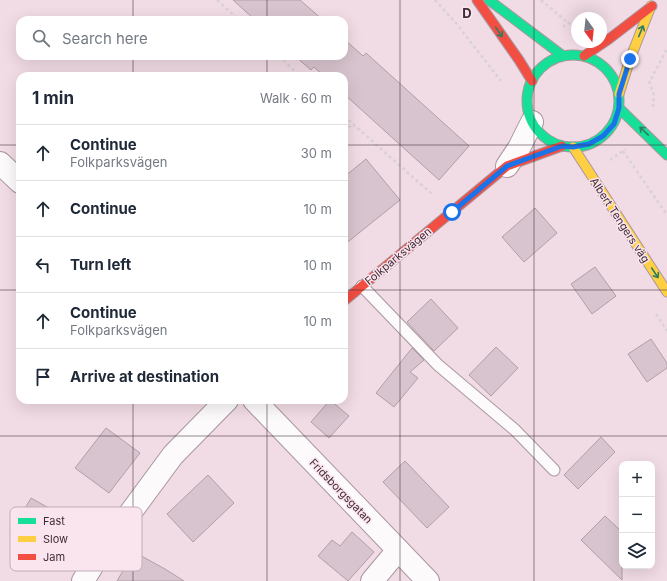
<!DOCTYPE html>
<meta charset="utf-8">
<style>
:root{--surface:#fff;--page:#f2f2f3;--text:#1f2937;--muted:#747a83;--line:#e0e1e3}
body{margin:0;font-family:Inter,sans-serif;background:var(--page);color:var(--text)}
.controls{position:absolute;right:12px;bottom:12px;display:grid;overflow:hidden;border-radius:8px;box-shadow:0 4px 16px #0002}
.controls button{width:36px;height:36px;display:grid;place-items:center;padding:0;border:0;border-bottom:1px solid var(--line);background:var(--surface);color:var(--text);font:20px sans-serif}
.compass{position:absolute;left:571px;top:12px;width:36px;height:36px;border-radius:50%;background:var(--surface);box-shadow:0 4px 16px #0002;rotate:165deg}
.stop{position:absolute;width:12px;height:12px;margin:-9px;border:3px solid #1a73e8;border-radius:50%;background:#fff}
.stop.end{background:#1a73e8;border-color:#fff;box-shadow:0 1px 4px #0008}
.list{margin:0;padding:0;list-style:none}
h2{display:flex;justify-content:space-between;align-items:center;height:52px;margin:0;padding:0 16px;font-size:17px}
h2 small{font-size:13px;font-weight:400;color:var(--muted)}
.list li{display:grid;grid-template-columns:26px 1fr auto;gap:12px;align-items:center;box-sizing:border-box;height:56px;padding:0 16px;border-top:1px solid var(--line)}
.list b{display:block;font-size:15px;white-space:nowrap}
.list p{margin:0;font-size:13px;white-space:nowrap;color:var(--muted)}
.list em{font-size:13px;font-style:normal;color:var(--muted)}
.icon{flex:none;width:22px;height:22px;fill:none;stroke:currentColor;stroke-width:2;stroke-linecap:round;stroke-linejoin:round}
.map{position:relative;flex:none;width:667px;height:581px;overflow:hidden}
.search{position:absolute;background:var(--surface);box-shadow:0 4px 16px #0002;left:16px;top:16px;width:332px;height:44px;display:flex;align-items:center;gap:10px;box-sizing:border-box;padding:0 14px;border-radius:12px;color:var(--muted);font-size:15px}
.panel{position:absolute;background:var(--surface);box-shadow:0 4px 16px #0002;left:16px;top:72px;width:332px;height:332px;border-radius:12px}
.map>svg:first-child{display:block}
.building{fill:#d8c4ce;stroke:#b19ea7}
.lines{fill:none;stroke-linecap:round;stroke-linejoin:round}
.lane-casing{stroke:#a9979f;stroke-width:13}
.street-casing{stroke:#a9979f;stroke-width:24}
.fast-casing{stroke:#a9979f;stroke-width:11}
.slow-casing{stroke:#a9979f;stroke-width:11}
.jam-casing{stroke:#a9979f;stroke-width:11}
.path{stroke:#d8d2d5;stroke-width:2.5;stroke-dasharray:3 3;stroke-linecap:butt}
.lane{stroke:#fdfafb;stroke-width:11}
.street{stroke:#fdfafb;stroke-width:22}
.fast{stroke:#16e098;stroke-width:9}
.slow{stroke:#ffcf43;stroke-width:9}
.jam{stroke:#f24e42;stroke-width:9}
.oneway{stroke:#2d7d62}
.route{stroke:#1a73e8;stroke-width:5}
.grid{fill:none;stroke:#402c36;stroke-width:1;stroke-opacity:0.55}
.labels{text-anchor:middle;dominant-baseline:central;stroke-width:3;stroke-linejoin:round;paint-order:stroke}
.street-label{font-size:11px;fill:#402c36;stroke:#fae5ef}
.key{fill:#fae5ef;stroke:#c2aeb8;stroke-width:1}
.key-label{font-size:11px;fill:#402c36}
.grid-label{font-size:13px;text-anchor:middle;font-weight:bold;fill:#402c36;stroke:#fae5ef;stroke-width:3;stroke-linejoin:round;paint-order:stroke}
</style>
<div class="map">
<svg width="667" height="581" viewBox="0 0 667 581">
<rect width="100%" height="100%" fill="#f1dbe5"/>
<g class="building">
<path d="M233 0H300L323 20H255Z"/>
<path d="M344 39 363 56 366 53 469 146 439 180 344 94V76H324L314 67 311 70 295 56H344Z"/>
<path d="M366 159 400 200 344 245V177Z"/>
<path d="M535 208 557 233 524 262 502 237Z"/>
<path d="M595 267 616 296 592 314 571 284Z"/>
<path d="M431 299 458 328 434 351 407 322Z"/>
<path d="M651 339 667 363V368L647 382 628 354Z"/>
<path d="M496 347 518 368 491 396 469 375Z"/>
<path d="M412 348 424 360 410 372 418 378 394 407 376 393Z"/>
<path d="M330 400 349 416 329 438 311 422Z"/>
<path d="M106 428 140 453 109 493 75 468Z"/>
<path d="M601 437 615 452 578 489 564 475Z"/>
<path d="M405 461 449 507 427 528 383 482Z"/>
<path d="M208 475 234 503 193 542 167 514Z"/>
<path d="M31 498 63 516 42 553 10 535Z"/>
<path d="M605 516 622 532V580L581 540Z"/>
<path d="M352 532 374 552 348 581 318 556 332 540 340 546Z"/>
<path d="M134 552 165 569 184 581H117Z"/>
</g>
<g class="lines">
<g class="lane-casing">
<path id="lane" d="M362 286 438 365 515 430 554 470"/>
</g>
<g class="street-casing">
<g id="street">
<path d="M0 163 20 182"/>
<path d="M507 166 519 148 532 122"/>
<path d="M254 400 428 581"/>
<path d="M83 581 97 558 173 455 227 400"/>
<path d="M372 581 398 550"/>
</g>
</g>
<g class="fast-casing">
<g id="fast">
<path d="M489 0 563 56"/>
<circle cx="573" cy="101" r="46"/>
<path d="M619 108 667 155"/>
</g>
</g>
<g class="slow-casing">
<g id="slow">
<path d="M619 94 630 59 651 6"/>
<path d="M573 147 667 292"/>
</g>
</g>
<g class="jam-casing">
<g id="jam">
<path d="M477 0 519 60 532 81"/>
<path d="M584 56 609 39 652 6"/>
<path d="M344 301 507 166 562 146"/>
</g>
</g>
<g class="path">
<path d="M217 0 239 20"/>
<path d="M435 0 455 22 501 81"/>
<path d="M541 0 568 23"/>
<path d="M563 27 568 23 577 26"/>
<path d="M279 56 300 76"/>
<path d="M651 79 667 49"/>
<path d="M649 81 654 95 653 107"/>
<path d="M344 116 433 195"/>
<path d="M344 131 353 124"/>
<path d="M623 151 667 215"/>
<path d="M610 160 623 151 626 149"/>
<path d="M656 314 667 331"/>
</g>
<use href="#lane" class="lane"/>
<use href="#street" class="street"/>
<use href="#fast" class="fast"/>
<use href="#slow" class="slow"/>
<use href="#jam" class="jam"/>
</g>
<defs><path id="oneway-shaft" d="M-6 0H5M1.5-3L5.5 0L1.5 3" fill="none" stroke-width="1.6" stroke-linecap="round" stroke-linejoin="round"/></defs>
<g class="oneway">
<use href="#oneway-shaft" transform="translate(641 31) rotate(-68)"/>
<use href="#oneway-shaft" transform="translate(499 32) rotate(55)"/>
<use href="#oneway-shaft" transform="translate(644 131) rotate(-136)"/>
<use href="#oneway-shaft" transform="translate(655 273) rotate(57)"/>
</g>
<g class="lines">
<path class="route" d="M452 212 507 166 562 146 573 147 589 144 603 136 614 124 619 108V94L630 59"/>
</g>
<path class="grid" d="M133 0V20M267 0V20M400 0V581M534 0V581M133 56V76M267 56V76M0 145H20M344 145H667M0 290H20M344 290H667M133 400V581M267 400V581M0 436H667"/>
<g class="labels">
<g class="street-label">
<text transform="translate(620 220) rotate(57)">Albert Tengers väg</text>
<text transform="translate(398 256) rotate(-40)">Folkparksvägen</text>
<text transform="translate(341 491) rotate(46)">Fridsborgsgatan</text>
</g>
</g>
<rect x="10" y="507" width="132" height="64" rx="6" class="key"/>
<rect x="18" y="518" width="18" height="6" fill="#16e098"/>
<rect x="18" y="536" width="18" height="6" fill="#ffcf43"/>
<rect x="18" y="554" width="18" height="6" fill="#f24e42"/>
<g class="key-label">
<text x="43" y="525">Fast</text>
<text x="43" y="543">Slow</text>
<text x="43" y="561">Jam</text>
</g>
<g class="grid-label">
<text x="467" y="18">D</text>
</g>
</svg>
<div class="controls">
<button>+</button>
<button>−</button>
<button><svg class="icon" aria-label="layers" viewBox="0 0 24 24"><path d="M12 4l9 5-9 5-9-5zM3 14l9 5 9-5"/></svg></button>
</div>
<svg class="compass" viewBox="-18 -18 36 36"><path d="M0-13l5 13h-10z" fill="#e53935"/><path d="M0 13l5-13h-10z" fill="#747a83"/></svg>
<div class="stop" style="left:452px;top:212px"></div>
<div class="stop end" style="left:630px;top:59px"></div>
<div class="search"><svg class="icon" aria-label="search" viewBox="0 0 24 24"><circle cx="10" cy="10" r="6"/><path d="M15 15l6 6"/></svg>Search here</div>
<section class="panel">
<h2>1 min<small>Walk · 60 m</small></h2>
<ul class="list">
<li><svg class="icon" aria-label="ahead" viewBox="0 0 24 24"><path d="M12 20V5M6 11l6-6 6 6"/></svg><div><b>Continue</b><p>Folkparksvägen</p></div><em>30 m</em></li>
<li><svg class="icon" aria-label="ahead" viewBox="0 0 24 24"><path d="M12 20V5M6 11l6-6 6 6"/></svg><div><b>Continue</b></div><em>10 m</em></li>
<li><svg class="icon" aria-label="left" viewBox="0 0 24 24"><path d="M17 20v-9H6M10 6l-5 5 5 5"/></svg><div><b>Turn left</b></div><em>10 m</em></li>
<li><svg class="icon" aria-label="ahead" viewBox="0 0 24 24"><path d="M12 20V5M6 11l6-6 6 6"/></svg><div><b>Continue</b><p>Folkparksvägen</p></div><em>10 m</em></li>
<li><svg class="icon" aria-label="arrive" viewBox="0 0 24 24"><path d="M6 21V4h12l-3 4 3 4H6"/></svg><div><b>Arrive at destination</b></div></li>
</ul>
</section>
</div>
